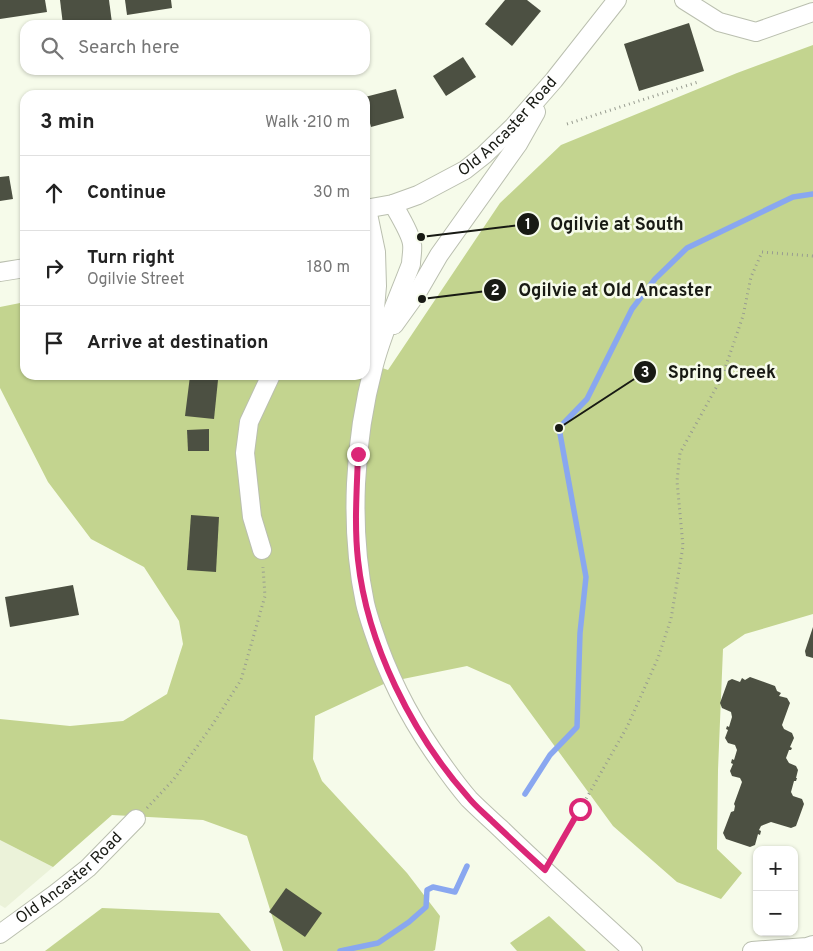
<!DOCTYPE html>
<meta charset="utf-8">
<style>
:root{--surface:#fff;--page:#f6f6f6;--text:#222;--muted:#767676;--line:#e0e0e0}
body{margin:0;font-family:Overpass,sans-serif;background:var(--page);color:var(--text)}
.controls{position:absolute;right:15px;bottom:15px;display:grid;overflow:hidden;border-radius:10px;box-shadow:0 1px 4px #0004}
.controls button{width:45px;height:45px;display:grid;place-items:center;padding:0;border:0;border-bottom:1px solid var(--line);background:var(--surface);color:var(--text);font:25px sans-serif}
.stop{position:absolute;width:15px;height:15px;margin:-11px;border:4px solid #db2777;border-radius:50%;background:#fff}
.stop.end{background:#db2777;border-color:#fff;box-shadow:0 1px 5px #0008}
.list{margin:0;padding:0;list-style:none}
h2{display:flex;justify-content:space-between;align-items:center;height:65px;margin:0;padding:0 20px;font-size:21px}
h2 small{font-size:16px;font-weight:400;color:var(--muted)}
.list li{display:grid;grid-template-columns:32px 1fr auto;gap:15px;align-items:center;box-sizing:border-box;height:75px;padding:0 20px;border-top:1px solid var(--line)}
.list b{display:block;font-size:19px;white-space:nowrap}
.list p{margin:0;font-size:16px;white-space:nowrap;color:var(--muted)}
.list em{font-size:16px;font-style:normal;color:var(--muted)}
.icon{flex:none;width:28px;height:28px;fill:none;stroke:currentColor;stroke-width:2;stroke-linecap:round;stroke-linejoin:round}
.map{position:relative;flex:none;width:813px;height:951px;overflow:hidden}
.search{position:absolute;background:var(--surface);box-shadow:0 1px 4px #0004;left:20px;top:20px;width:350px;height:55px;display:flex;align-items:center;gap:12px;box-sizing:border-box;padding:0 18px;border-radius:15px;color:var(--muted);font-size:19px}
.panel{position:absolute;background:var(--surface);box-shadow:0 1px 4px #0004;left:20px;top:90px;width:350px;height:290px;border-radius:15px}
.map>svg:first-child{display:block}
.built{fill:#ebf2d9}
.green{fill:#c3d48f}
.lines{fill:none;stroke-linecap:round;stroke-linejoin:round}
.stream{stroke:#89a7f0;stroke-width:5.5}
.building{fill:#4c5042}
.minor-casing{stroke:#babfaf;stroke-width:20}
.path{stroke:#989c90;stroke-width:3;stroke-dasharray:1 4;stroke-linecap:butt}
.minor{stroke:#fff;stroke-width:18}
.route{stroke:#db2777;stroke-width:6}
.labels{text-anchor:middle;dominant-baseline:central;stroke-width:5;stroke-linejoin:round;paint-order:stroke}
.street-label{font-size:16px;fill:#181a14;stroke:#f6fbea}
.leader{fill:none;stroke:#181a14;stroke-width:2}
.callout-dot{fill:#181a14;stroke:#f6fbea;stroke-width:2}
.mark-label{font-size:15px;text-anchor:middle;font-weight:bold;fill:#fff}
.callout-label{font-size:18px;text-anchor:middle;font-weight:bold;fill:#181a14;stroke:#f6fbea;stroke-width:5;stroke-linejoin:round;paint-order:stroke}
</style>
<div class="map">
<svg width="813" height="951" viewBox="0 0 813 951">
<rect width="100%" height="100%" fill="#f6fbea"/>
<path class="built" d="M0 840 53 867 5 908 0 905Z"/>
<g class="green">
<path d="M813 45V614L745 634 723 649 718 770 717 849 742 873 721 899 677 882 613 826 510 685 467 666 388 682 315 716 313 759 322 781 407 873 440 916 435 950 433 951H283L247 836 203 820 112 815 53 867 0 840V719L70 726 123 721 167 694 183 644 179 621 144 567 91 539 48 482 0 388V307L25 302V375H365V362L388 370 500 203 561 145 737 73Z"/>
<path d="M102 908 219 913 251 951H45Z"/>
<path d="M549 916 586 951H517L510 943Z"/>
</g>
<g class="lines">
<g class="stream">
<path d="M525 794 550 755 577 727 580 633 586 577 559 428 587 399 632 309 655 279 687 248 793 197 813 194"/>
<path d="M340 951 378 943 409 922 426 907 427 890 433 887 455 892 467 866"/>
</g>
</g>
<g class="building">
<path d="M0 0H45L47 12 0 19Z"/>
<path d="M60 0H109L112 23 97 25H63Z"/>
<path d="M125 0H171L172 8 127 15Z"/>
<path d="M505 0H527L541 11 512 46 485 24Z"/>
<path d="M689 23 704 71 639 91 624 44Z"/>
<path d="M463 57 476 77 446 96 433 76Z"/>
<path d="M396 89 404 118 371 127 365 104V97Z"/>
<path d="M9 176 13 199 0 201V177Z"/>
<path d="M190 376 218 380 214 419 185 416Z"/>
<path d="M209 429V451H188L187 430Z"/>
<path d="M191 515 219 517 216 572 187 570Z"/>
<path d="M73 585 79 615 10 627 5 597Z"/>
<path d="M813 627V658L806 656 805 651Z"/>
<path d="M750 677 775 686 777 691 781 693 779 696 787 698 790 703 782 725 784 729 792 733 794 738 790 747 792 748 791 750H789L786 758 789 763 796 766 798 770 796 778H797L796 781H794L791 792 793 796 802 799 804 804 796 826 791 828 771 822 761 826 759 830 761 831 760 835 758 834 755 845 750 847 726 839 723 833 731 812 734 811 735 806 734 804 742 782 740 778 732 776 730 771 733 764 731 763 732 759 734 760 737 750 735 745 728 743 725 738 728 730 726 729 727 726 729 727 732 717 731 712 722 708 720 703 728 681 732 679 740 682 742 678 745 680Z"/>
<path d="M286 888 322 913 305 937 269 912Z"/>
</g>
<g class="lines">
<g class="minor-casing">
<g id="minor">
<path d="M684 0 719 22 756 32 813 12"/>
<path d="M393 204C398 213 411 234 412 244 413 251 411 258 411 264 398 298 383 331 374 365 354 440 349 527 365 603 367 612 370 621 373 630 387 673 407 713 433 751 444 767 456 784 469 799 479 809 490 819 501 829 544 871 589 910 633 951"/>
<path id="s1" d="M365 209 393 204 418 195 465 170 484 155 513 127 554 80 617 0"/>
<path d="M367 209 376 252 377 286 374 321 379 346"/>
<path d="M0 272 25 268"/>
<path d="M394 325 417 293 439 255 518 144 536 112"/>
<path d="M262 550 252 517 245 453 249 422 271 375"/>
<path id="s2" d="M0 934 55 894 88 868 136 819"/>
<path d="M752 951 807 947 813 945"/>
</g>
</g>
<g class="path">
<path d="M567 124 698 82"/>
<path d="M147 808 174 779 213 724 241 680 265 596 263 567"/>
<path d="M554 855 627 727 658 658 671 619 683 546 677 481 680 453 722 377 743 316 751 277 762 252 813 256"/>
</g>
<use href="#minor" class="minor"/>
</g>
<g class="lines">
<path class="route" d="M358 454C357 489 354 524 358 560 367 644 412 734 468 797 475 806 484 813 492 821 510 838 527 854 545 870L580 809"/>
</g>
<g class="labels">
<g class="street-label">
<text stroke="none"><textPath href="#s1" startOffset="169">Old Ancaster Road</textPath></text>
<text stroke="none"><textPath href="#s2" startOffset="89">Old Ancaster Road</textPath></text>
</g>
</g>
<path class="leader" d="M421 237L528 224M422 299L495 290M559 428L645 372"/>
<g class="callout-dot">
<circle cx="421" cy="237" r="5"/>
<circle cx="422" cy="299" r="5"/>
<circle cx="559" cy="428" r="5"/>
<circle cx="528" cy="224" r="12"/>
<circle cx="495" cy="290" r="12"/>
<circle cx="645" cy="372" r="12"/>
</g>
<g class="mark-label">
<text x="528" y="229">1</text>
<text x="495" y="295">2</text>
<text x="645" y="377">3</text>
</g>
<g class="callout-label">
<text x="617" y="230">Ogilvie at South</text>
<text x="615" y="296">Ogilvie at Old Ancaster</text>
<text x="722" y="378">Spring Creek</text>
</g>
</svg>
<div class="controls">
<button>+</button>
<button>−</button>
</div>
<div class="stop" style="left:580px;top:809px"></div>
<div class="stop end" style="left:358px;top:454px"></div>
<div class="search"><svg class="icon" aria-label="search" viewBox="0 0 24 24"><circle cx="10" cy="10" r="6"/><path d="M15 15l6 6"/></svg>Search here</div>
<section class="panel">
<h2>3 min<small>Walk · 210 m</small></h2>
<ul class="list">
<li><svg class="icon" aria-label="ahead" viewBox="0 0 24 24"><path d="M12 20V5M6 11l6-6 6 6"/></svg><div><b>Continue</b></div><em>30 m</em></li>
<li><svg class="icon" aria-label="right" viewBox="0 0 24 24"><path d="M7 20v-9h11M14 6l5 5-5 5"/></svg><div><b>Turn right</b><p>Ogilvie Street</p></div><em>180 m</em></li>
<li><svg class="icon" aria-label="arrive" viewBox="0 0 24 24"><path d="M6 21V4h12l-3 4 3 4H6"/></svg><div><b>Arrive at destination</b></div></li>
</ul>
</section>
</div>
